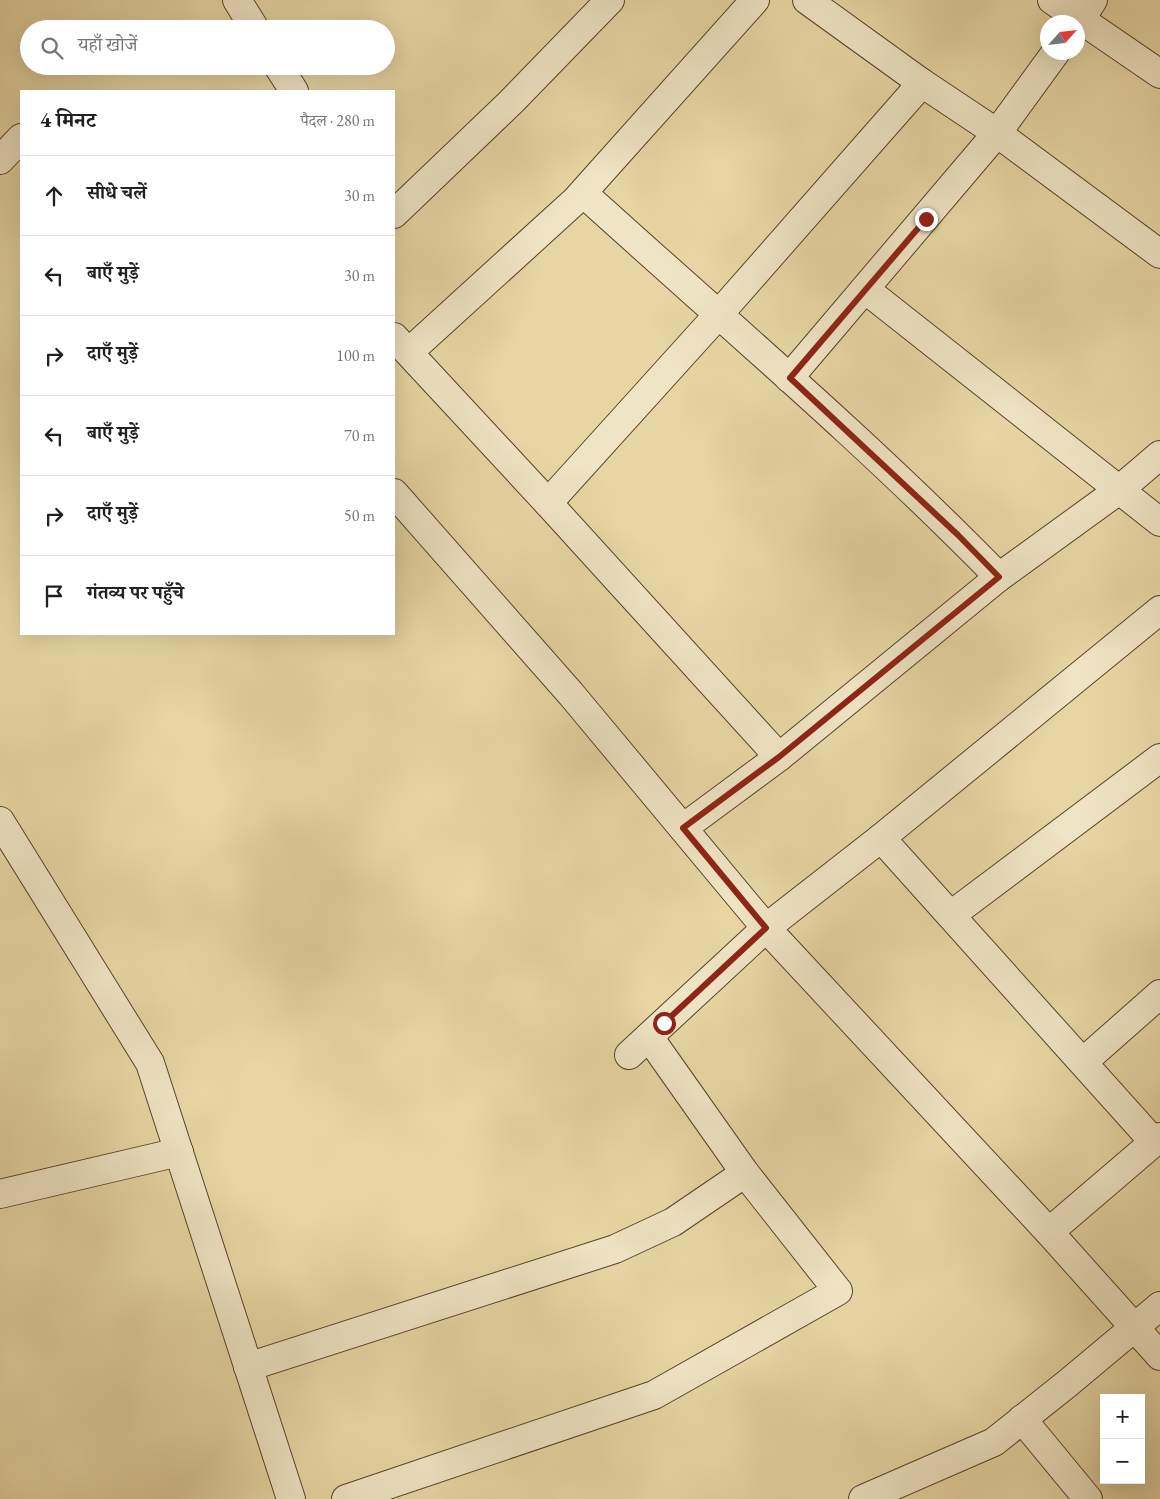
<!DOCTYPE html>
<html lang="hi">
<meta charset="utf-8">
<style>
:root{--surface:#fff;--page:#f6f6f6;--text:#202124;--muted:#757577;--line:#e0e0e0}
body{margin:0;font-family:"EB Garamond","Noto Serif Devanagari",serif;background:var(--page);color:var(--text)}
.controls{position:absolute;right:15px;bottom:15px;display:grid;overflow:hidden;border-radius:0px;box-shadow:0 5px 20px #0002}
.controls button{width:45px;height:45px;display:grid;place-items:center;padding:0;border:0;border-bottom:1px solid var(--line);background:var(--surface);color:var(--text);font:25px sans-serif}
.compass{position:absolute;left:1040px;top:15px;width:45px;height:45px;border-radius:50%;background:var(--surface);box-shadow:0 5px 20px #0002;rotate:63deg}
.stop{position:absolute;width:15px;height:15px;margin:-11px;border:4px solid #8f2418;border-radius:50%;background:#fff}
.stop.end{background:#8f2418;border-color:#fff;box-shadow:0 1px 5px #0008}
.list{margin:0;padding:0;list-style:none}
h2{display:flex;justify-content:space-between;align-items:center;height:65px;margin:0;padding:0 20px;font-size:21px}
h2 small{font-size:16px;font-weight:400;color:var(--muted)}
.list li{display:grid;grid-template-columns:32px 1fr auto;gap:15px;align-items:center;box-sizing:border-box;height:80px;padding:0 20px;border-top:1px solid var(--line)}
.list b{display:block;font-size:19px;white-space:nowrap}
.list em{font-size:16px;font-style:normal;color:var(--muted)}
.icon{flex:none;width:28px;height:28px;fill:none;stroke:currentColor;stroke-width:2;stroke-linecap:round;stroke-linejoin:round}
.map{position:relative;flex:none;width:1160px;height:1499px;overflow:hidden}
.search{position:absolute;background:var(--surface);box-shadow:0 5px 20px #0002;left:20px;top:20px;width:375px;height:55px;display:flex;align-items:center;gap:12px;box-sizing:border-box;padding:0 18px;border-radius:28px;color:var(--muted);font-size:19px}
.panel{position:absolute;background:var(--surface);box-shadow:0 5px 20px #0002;left:20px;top:90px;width:375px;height:545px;border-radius:0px}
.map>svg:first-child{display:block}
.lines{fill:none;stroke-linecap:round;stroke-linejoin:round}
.minor-casing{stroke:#5c402c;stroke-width:30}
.minor{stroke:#efe4c4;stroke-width:28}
.route{stroke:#8f2418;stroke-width:6}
</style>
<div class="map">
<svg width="1160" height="1499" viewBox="0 0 1160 1499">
<rect width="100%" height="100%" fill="#e7d6a4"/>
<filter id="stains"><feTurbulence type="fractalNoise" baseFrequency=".004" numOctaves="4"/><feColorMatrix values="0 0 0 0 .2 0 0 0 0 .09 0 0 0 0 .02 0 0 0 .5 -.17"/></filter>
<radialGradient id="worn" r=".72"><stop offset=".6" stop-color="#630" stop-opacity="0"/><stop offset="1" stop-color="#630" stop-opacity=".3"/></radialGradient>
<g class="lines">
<g class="minor-casing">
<g id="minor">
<path d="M237 0 255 29"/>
<path d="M807 0 922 83 997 133 1160 254"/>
<path d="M1052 0 1160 74"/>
<path d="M1078 23 1093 0"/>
<path d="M278 66 294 91"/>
<path d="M0 160 21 138"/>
<path d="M583 193C722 319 867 442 999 577"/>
<path d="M394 214 511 102 610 0"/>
<path d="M866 290 1160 522"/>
<path d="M394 337 548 503 779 757"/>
<path d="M409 352 576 200 755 0"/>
<path d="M789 378 997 133 1056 52"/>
<path d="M394 493 571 694 766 928 629 1055"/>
<path d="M548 503 718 315 922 83"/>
<path d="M1160 610 881 838 766 928 1049 1232 1160 1356"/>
<path d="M0 821 150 1063 291 1499"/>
<path d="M683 828 779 757 999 577 1119 490 1160 455"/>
<path d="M881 838 1154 1142"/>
<path d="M951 915 1160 758"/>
<path d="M1083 1062 1160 994"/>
<path d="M0 1194 179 1152"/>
<path d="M1049 1232 1160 1137"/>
<path d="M248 1367 615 1249 673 1222 745 1173"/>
<path d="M1022 1419 1088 1499"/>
<path d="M346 1499 654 1395 838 1291 745 1173 649 1037"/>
<path d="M863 1499 994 1442 1068 1383 1160 1306"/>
</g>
</g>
<use href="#minor" class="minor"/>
</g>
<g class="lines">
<path class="route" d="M664 1023 766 928 683 828 779 757 999 577 958 535 790 378 926 219"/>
</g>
<rect width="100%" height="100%" filter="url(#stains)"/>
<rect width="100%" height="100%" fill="url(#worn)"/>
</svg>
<div class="controls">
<button>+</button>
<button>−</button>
</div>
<svg class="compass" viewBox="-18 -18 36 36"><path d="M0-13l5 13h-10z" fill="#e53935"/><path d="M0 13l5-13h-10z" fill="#757577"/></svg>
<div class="stop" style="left:664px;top:1023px"></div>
<div class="stop end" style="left:926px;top:219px"></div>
<div class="search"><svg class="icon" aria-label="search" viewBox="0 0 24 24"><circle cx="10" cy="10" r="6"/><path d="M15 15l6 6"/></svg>यहाँ खोजें</div>
<section class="panel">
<h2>4 मिनट<small>पैदल · 280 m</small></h2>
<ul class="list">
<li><svg class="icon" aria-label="ahead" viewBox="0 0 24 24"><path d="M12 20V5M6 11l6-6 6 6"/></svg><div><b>सीधे चलें</b></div><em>30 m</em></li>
<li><svg class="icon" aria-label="left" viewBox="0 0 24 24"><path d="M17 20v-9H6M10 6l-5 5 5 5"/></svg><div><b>बाएँ मुड़ें</b></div><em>30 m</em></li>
<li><svg class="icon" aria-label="right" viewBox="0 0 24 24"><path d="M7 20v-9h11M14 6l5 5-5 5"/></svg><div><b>दाएँ मुड़ें</b></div><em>100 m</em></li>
<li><svg class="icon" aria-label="left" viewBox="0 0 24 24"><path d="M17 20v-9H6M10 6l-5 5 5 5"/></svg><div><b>बाएँ मुड़ें</b></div><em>70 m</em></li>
<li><svg class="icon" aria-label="right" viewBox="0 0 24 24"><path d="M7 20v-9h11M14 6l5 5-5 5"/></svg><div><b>दाएँ मुड़ें</b></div><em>50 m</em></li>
<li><svg class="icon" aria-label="arrive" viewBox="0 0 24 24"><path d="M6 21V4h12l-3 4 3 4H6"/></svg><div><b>गंतव्य पर पहुँचे</b></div></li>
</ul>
</section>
</div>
